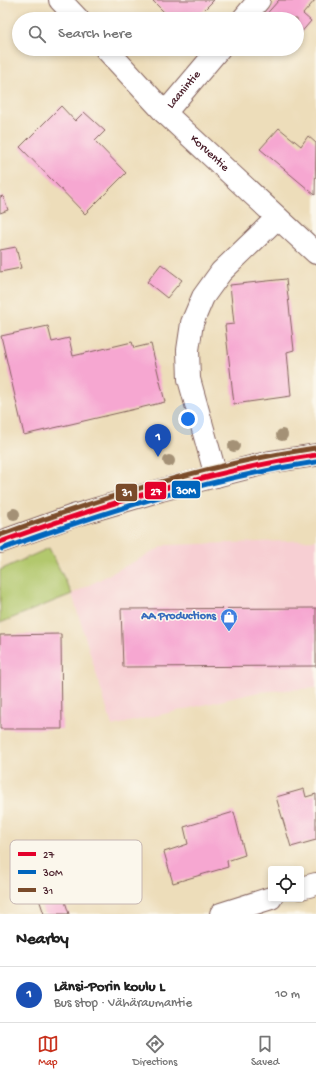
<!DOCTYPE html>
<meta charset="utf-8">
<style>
:root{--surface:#fff;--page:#f6f6f6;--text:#222;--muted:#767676;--line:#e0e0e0;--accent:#c8321e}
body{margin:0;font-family:"Gochi Hand",sans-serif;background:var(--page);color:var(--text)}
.controls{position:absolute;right:12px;bottom:12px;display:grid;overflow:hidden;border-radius:4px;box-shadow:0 2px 6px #0003}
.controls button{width:36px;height:36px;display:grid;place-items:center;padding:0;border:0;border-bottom:1px solid var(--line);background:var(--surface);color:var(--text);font:20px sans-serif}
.you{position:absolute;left:188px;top:419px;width:14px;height:14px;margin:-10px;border:3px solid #fff;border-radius:50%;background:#1a73e8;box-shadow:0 0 0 6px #1a73e833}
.badge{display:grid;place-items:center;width:26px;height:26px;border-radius:50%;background:var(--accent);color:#fff;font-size:13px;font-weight:700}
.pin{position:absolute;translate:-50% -33px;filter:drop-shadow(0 1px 2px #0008)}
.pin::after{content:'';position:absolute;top:21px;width:14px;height:12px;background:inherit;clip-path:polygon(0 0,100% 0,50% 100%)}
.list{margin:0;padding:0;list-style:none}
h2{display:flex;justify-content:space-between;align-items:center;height:52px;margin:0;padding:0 16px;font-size:17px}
h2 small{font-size:13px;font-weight:400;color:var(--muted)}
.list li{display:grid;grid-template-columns:26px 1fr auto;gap:12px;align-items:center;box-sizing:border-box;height:56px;padding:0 16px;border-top:1px solid var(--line)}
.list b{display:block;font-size:15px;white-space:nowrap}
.list p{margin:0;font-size:13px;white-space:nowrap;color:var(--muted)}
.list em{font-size:13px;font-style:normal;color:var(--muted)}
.icon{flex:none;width:22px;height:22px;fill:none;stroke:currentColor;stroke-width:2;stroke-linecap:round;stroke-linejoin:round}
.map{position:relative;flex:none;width:316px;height:914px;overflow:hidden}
.search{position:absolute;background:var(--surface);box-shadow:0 2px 6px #0003;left:12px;right:12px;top:12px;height:44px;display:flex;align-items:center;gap:10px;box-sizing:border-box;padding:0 14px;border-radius:22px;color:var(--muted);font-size:15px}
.sheet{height:108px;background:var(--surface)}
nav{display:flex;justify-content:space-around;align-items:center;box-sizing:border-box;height:56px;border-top:1px solid var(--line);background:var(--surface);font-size:11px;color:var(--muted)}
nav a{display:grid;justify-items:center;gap:2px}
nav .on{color:var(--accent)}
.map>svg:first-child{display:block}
.built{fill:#f7cfd3}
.green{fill:#b2c86d;stroke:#7e744c}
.building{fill:#f6a7d1}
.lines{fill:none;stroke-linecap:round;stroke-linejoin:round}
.minor-casing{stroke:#83625d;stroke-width:24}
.secondary-casing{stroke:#83625d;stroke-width:24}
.minor{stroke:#fff;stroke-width:22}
.secondary{stroke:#fff;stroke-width:22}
.bus-1-casing{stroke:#fbf7ec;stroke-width:8}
.bus-2-casing{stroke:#fbf7ec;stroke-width:8}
.bus-3-casing{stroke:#fbf7ec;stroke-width:8}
.bus-1{stroke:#e4002b;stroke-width:5}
.bus-2{stroke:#0065bd;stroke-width:5}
.bus-3{stroke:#7a4b2a;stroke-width:5}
.tree{fill:#a49176}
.labels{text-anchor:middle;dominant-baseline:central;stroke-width:3;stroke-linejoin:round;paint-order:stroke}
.street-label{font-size:12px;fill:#4a1f2b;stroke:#fbf7ec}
.shop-label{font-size:12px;font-weight:bold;fill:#366cbe;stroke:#fbf7ec;text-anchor:end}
.key{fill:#fbf7ec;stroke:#c6b6b2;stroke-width:1}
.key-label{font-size:11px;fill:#4a1f2b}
.line-badge{stroke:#fbf7ec;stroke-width:1.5}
.badge-label{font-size:11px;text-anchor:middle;font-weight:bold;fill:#fff}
</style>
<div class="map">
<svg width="316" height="914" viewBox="0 0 316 914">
<rect width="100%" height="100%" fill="#fbf7ec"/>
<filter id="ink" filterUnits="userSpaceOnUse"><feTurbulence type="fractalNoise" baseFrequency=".025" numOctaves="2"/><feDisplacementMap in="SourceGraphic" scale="8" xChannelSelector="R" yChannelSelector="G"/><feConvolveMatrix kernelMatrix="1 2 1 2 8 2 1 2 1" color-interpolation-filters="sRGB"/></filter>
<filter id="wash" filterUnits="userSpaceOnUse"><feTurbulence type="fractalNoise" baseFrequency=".012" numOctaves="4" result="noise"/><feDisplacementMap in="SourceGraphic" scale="16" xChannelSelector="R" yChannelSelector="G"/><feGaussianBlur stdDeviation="0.9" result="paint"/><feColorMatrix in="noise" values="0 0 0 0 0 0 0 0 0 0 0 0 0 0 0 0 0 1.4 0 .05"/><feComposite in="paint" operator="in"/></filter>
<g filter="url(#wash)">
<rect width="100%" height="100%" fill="#edddba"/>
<path class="built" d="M316 540V688L259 692 112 726 72 594 166 545Z"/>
<path class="green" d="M49 548 72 594 0 623V570Z"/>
<g id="blocks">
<g class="building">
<path d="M154 0H214L195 19H171L153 1Z"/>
<path d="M279 0H315L303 14 311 21 299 35 297 33V19H262Z"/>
<path d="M61 106 75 121 84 112 105 131 95 141 126 173 85 214 20 147Z"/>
<path d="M279 128 301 146 308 136 316 143 315 195 260 149Z"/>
<path d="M3 196 8 210 0 213V197Z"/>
<path d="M16 247 21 268 0 272V250Z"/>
<path d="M161 264 182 280 167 298 147 282Z"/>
<path d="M286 279 294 350 287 352 291 396 234 404 225 325 234 324 230 285Z"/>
<path d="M48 326 52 342 69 338 73 356 132 342 134 348 151 344 165 402 24 435 1 336Z"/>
<path d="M316 608V666L123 667 121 609Z"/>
<path d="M61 634 62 729H0V635Z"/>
<path d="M304 789 306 797 316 794V840L291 847 276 797Z"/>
<path d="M234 812 245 855 227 861 228 867 173 883 164 852 188 844 184 827Z"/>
<path d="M61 889 69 914H44L38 896Z"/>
</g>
</g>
</g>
<g filter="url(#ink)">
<use href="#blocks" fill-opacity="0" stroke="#83625d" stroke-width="1"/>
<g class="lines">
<g class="minor-casing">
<g id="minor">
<path d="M60 0 78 19"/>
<path d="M243 19 259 0"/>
<path id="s1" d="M106 49 165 113 316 253"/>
<path id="s2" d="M165 113 219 49"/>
<path d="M216 476 189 379 188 350 192 323 203 297 221 272 277 218"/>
<path d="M301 888 316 884"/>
<path d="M221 914 271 898"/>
</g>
</g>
<g class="secondary-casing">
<path id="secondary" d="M0 542 73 516 161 490 270 462 316 455"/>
</g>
<use href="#minor" class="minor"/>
<use href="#secondary" class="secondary"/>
<g class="bus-1-casing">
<path id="bus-1" d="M0 542C103 505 208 471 316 455"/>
</g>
<g class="bus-2-casing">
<path id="bus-2" d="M2 549C104 512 209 478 316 462"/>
</g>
<g class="bus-3-casing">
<path id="bus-3" d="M0 535C102 498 207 464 315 448"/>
</g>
<use href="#bus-1" class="bus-1"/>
<use href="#bus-2" class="bus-2"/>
<use href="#bus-3" class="bus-3"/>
</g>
<g class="tree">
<circle cx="282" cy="435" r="6"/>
<circle cx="234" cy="446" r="6"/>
<circle cx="169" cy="461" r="6"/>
<circle cx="14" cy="514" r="6"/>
</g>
</g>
<defs>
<g id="shop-pin" transform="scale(0.9)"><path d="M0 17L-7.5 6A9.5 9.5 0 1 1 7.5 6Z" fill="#3f7fe0" stroke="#fbf7ec"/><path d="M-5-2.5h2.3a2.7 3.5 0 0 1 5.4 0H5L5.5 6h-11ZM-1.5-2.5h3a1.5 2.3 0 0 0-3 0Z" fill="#fff"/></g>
</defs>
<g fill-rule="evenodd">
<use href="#shop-pin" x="229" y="617"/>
</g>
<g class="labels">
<g class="street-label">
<text stroke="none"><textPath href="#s2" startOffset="30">Laanintie</textPath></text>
<text stroke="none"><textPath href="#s1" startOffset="147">Korventie</textPath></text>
</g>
<g class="shop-label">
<text x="216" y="617">AA Productions</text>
</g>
</g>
<rect x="10" y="840" width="132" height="64" rx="6" class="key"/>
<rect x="18" y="852" width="18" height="4" fill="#e4002b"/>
<rect x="18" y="870" width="18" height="4" fill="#0065bd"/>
<rect x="18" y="888" width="18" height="4" fill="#7a4b2a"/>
<g class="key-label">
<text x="43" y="858">27</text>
<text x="43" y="876">30M</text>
<text x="43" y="894">31</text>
</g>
<g class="line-badge">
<rect x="171" y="480" width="30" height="19" rx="4" fill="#0065bd"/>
<rect x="144" y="481" width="23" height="19" rx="4" fill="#e4002b"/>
<rect x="115" y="483" width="23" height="19" rx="4" fill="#7a4b2a"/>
</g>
<g class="badge-label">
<text x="186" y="494">30M</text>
<text x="156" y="495">27</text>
<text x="127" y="496">31</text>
</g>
</svg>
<div class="controls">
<button><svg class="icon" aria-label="locate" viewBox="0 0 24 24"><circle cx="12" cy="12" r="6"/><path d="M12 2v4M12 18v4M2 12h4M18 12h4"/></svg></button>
</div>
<div class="you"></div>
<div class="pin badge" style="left:158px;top:457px;background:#1a4fb4">1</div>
<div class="search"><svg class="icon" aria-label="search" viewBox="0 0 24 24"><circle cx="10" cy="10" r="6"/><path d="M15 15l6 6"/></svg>Search here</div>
</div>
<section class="sheet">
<h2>Nearby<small></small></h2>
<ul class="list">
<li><span class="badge" style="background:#1a4fb4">1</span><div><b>Länsi-Porin koulu L</b><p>Bus stop · Vähäraumantie</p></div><em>10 m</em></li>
</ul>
</section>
<nav>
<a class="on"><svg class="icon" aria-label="map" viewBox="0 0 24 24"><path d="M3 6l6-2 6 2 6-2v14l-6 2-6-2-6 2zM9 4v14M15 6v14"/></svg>Map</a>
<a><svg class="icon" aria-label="directions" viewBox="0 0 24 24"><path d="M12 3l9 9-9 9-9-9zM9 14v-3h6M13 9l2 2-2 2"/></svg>Directions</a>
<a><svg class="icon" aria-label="saved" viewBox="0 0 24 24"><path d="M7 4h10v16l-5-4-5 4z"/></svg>Saved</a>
</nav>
